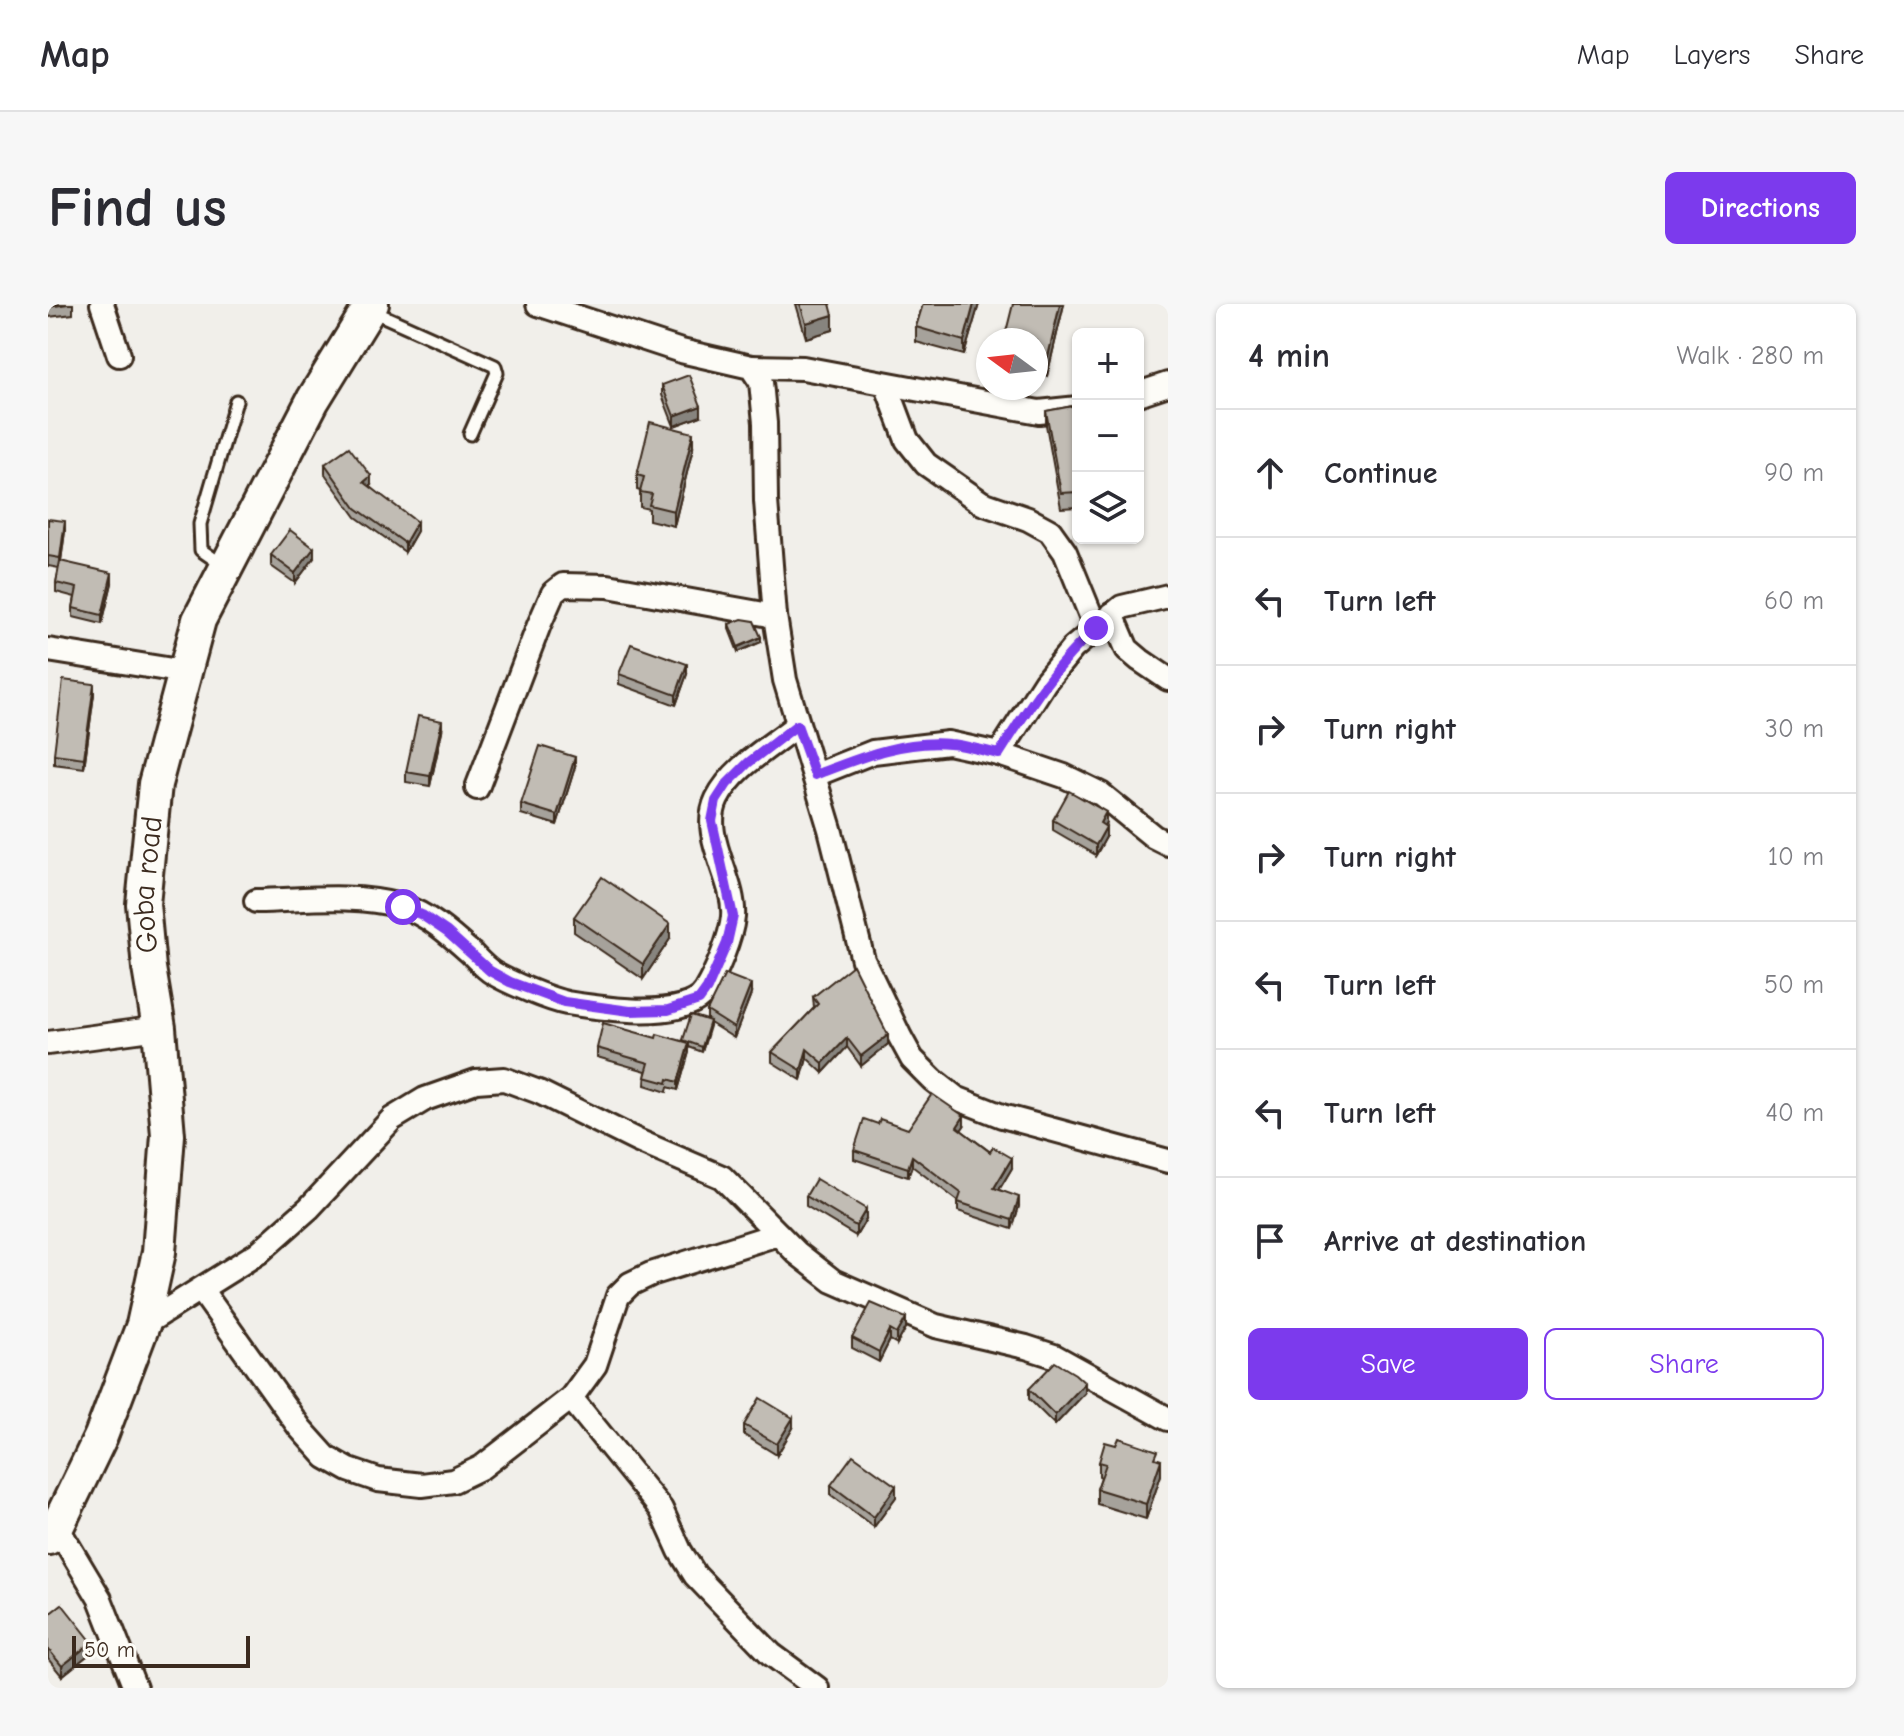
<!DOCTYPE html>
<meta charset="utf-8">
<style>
:root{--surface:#fff;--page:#f7f7f7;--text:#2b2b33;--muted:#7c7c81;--line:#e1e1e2;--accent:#7c3aed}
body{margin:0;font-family:"Comic Neue",sans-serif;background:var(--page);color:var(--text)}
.controls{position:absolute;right:24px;top:24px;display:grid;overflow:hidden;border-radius:12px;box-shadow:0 2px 6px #0004}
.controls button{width:72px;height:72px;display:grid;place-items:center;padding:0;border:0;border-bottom:2px solid var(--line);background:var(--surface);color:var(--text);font:40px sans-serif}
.compass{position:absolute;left:928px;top:24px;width:72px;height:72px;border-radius:50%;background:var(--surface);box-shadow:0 2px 6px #0004;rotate:285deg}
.scale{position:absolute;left:24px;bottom:20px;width:178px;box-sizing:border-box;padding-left:8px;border:4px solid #3b2a1e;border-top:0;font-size:22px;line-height:28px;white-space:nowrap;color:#3b2a1e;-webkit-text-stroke:6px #fdfcf7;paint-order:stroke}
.stop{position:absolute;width:24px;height:24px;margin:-18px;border:6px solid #7c3aed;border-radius:50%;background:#fff}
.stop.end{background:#7c3aed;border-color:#fff;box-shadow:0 2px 8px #0008}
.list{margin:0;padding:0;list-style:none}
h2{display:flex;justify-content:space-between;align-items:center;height:104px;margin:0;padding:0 32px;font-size:34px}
h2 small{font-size:26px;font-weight:400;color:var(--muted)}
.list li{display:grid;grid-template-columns:52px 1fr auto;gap:24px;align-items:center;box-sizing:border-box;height:128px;padding:0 32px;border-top:2px solid var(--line)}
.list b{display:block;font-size:30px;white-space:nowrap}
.list em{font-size:26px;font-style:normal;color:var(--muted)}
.actions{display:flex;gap:16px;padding:24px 32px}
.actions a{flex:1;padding:18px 0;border:2px solid var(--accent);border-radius:12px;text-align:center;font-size:28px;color:var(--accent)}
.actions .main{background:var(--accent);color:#fff}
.icon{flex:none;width:44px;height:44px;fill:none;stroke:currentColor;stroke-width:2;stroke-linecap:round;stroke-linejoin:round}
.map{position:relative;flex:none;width:1120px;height:1384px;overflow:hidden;border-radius:12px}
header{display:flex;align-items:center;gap:48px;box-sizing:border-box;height:112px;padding:0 40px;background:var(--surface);border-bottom:2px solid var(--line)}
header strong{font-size:38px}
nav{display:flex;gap:44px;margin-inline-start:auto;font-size:28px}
.intro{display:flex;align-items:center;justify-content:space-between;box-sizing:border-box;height:192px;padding:0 48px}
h1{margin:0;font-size:56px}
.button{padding:20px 36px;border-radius:12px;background:var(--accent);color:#fff;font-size:28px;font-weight:700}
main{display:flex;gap:48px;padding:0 48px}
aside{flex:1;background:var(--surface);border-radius:12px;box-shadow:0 2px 6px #0004}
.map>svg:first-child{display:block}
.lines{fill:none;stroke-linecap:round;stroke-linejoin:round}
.lane-casing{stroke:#3b2a1e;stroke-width:17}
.street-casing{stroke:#3b2a1e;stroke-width:28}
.secondary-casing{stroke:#3b2a1e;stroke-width:38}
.lane{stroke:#fdfcf7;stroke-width:11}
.street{stroke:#fdfcf7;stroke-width:22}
.secondary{stroke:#fdfcf7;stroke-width:32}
.wall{fill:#a6a29b;stroke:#3b2a1e;stroke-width:2}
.shaded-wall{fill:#87847e;stroke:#3b2a1e;stroke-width:2}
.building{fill:#c1bcb4;stroke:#3b2a1e;stroke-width:2}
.route{stroke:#7c3aed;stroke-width:10}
.labels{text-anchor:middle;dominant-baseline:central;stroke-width:7;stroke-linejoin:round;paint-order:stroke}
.street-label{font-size:30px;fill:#3b2a1e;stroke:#fdfcf7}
</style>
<header>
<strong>Map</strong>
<nav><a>Map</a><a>Layers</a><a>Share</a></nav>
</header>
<div class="intro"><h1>Find us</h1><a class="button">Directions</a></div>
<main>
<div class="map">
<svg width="1120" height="1384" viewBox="0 0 1120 1384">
<rect width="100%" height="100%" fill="#f1efea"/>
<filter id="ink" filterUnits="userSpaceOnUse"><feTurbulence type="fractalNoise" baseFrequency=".0125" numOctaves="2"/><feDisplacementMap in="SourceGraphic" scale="16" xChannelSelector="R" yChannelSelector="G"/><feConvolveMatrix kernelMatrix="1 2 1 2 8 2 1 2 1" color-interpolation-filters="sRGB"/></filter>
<g filter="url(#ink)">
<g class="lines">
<g class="lane-casing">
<g id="lane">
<path d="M322 6 447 62 449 69 422 130"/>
<path d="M176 262 153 246 152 220 188 97"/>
</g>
</g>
<g class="street-casing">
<g id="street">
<path d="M54 0 71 51"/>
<path d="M490 0 633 47 703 63 713 78 717 119 718 197 727 312 737 376 782 525 815 656 852 733 864 755 885 776 908 794 954 812 1120 857"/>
<path d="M703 63 755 64 991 108 1030 104"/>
<path d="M838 80 859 136 878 160 934 199 980 215 1002 227 1017 248 1048 324"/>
<path d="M1090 90 1120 80"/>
<path d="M1064 310 1079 345 1092 356 1120 375"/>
<path d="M0 346 137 368"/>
<path d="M951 450 997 378 1025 344 1074 303 1120 292"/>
<path d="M767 471 825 448 900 439 951 450 1016 472 1053 490 1106 533 1120 540"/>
<path d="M429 484 491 321 505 289 515 281 560 282 727 312"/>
<path d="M208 597C256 596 306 589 353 602 380 610 403 631 423 649 430 656 437 664 445 669 462 679 500 695 519 699 550 704 638 718 657 687 668 669 683 634 685 613 688 575 651 532 669 495 685 463 722 443 749 421"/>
<path d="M0 739 111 724"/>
<path d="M154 987 252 1124 278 1153 301 1166 330 1176 374 1181 405 1177 434 1163 523 1094 547 1061 570 992 582 980 603 970 730 930"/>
<path d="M95 1021 210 949 261 904 344 815 377 795 428 777 456 775 491 788 590 837 674 873 749 949 785 977 888 1022 978 1043 1006 1052 1120 1115"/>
<path d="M523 1094 613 1205 632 1247 647 1271 723 1350 769 1384"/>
<path d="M9 1223 52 1295 87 1384"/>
</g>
</g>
<g class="secondary-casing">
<g id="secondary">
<path id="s1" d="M0 1234 9 1223 53 1132 95 1021 111 948 120 831 111 724 101 664 95 600 107 480 151 316 265 96 324 0"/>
</g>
</g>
<use href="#lane" class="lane"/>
<use href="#street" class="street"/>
<use href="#secondary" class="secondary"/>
</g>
<g class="wall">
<path d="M0 0H25V10L0 13Z"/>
<path d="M748 0H782L785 26 758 34Z"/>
<path d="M875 0H931L916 51 868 38V23Z"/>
<path d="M965 0H1016L999 72 988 70V36Z"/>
<path d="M614 81 653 112 626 122 614 91Z"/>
<path d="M1030 101V203L1013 204 998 121V107Z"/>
<path d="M645 144 626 222 601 216V205L592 203V187L589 186V171Z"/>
<path d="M277 160 323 181 322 182 369 227 357 248 308 213 277 170Z"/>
<path d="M0 215 17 227 13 257 64 279 54 320 25 313V304L27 293 8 288V279L11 264 0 262Z"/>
<path d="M223 251 266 254 247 279 223 262Z"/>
<path d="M681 320 713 338 690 348 681 325Z"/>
<path d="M571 370H639L628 401 571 380Z"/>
<path d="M46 390 36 464 6 460V450Z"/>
<path d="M394 427 382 482 358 478V468Z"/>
<path d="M527 463 509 521 473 510V500Z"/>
<path d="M1005 516 1058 518 1056 522 1058 533 1048 551 1005 526Z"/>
<path d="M526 613 622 635 595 675 526 628Z"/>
<path d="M703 690 686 734 662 719 654 748 641 743V748L630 786 620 783 619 788 597 781 598 767 549 753V744L608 734 635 738V736L659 716V707Z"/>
<path d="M765 693 840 740 813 762 799 743 775 769 759 754 753 776 724 758V748L766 704Z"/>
<path d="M916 822 913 826 964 864 951 886 971 902 964 925 910 907V897L864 862 860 873 806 855V846L860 825Z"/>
<path d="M758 892 818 915 808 932 758 902Z"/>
<path d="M858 1024 849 1040 842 1036 831 1058 804 1044V1034Z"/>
<path d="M981 1085 1037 1089 1007 1121 981 1095Z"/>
<path d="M696 1121 745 1124 729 1151 696 1131Z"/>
<path d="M1110 1155 1113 1171 1098 1215 1049 1200V1185L1053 1173 1051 1172V1158Z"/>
<path d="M783 1181 848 1193 826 1223 783 1191Z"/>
<path d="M0 1311 44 1348 14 1372 0 1355Z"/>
</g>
<g class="shaded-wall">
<path d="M926 0H931L916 51V37Z"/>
<path d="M1012 0H1016L999 72V57Z"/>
<path d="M785 11V26L758 34V19Z"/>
<path d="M653 102V112L626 122V112Z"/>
<path d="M645 129V144L626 222V207Z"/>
<path d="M323 172V181L316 187V178Z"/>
<path d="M17 217V227L12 264V254Z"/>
<path d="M369 218V227L357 248V239Z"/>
<path d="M266 244V254L247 279V269Z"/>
<path d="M64 269V279L54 320V311Z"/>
<path d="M713 333V338L690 348V343Z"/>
<path d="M639 360V370L628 401V391Z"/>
<path d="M46 380V390L36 464V454Z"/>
<path d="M394 417V427L382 482V472Z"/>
<path d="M527 453V463L509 521V511Z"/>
<path d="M1058 508V518L1052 529V519Z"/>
<path d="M1058 523V533L1048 551V541Z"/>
<path d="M622 620V635L595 675V660Z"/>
<path d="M703 680V690L686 734V724Z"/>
<path d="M662 717V722L654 748V743Z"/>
<path d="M840 731V740L813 762V752Z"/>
<path d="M799 734V743L775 769V759Z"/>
<path d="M641 739V748L630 786V778Z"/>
<path d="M759 745V754L753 776V766Z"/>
<path d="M916 812V822L909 832V823Z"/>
<path d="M864 852V862L860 873V864Z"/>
<path d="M964 854V864L946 894V884Z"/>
<path d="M971 893V902L964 925V916Z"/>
<path d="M818 905V915L808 932V922Z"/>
<path d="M858 1014V1024L849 1040V1030Z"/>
<path d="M842 1026V1036L831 1058V1048Z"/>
<path d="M1037 1079V1089L1007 1121V1111Z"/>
<path d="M745 1114V1124L729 1151V1140Z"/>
<path d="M1113 1156V1171L1098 1215V1200Z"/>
<path d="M848 1182V1193L826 1223V1213Z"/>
<path d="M44 1338V1348L14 1372V1362Z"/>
</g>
<g class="building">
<path d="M0 0H20L0 3Z"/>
<path d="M752 0H782L785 11 758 19Z"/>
<path d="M875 0H926L916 37 868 23Z"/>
<path d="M965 0H1012L999 57 988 55V36H956Z"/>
<path d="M641 71 653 102 626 112 614 81Z"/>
<path d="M1030 101V188L1013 189 998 107Z"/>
<path d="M602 118 645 129 626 207 601 201 604 190 592 188 596 173 589 171Z"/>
<path d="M301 143 323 172 316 178 369 218 357 239 308 204 277 160Z"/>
<path d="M0 215 17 217 12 254 0 252Z"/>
<path d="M242 226 266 244 247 269 223 251Z"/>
<path d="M12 257 64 269 54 311 25 304 29 284 8 279Z"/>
<path d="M694 315 706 317 713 333 690 343 681 320Z"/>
<path d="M583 340 639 360 628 391 571 370Z"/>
<path d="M15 376 46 380 36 454 6 450Z"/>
<path d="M370 412 394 417 382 472 358 468Z"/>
<path d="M492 442 527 453 509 511 473 500Z"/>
<path d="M1021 487 1058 508 1052 519 1058 523 1048 541 1005 516Z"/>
<path d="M554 573 622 620 595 660 526 613Z"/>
<path d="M805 661 840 731 813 752 799 734 775 759 759 745 753 766 724 748 770 700 765 693Z"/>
<path d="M677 670 703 680 686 724 659 707Z"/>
<path d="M643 711 662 717 654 743 635 736Z"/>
<path d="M555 719 608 734 609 730 641 739 630 778 620 775 619 779 597 773 601 759 549 744Z"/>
<path d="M884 790 916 812 909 823 942 848 945 843 964 854 946 884 971 893 964 916 910 898 913 889 864 852 860 864 806 846 816 815 830 820 832 815 860 825Z"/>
<path d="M768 875 818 905 808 922 758 892Z"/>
<path d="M823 999 858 1014 849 1030 842 1026 831 1048 804 1034Z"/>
<path d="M1007 1058 1027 1070 1037 1079 1007 1111 981 1085Z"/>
<path d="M712 1094 745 1114 729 1140 696 1121Z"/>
<path d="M1071 1134 1110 1147 1107 1154 1113 1156 1098 1200 1049 1185 1058 1160 1051 1158 1057 1138 1068 1141Z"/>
<path d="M805 1151 848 1182 826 1213 783 1181Z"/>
<path d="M14 1300 44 1338 14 1362 0 1345V1311Z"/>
</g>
</g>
<g class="lines" filter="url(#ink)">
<path class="route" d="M355 603 374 611 399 628 442 667 462 678 516 698 582 707 620 706 651 696 659 685 679 639 685 612 664 517 668 497 679 480 700 459 749 421 767 471C809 455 855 435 902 440 918 441 935 447 951 450 981 403 1006 362 1048 324"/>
</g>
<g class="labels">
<g class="street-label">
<text stroke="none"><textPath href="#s1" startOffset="678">Goba road</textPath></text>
</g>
</g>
</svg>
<div class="controls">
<button>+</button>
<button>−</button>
<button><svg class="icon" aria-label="layers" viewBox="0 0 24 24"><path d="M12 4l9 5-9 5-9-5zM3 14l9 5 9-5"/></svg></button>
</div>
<svg class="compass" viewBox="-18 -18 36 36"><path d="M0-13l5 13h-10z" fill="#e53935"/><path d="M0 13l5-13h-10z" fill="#7c7c81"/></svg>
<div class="scale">50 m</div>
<div class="stop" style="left:355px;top:603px"></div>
<div class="stop end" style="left:1048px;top:324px"></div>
</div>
<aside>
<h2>4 min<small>Walk · 280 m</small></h2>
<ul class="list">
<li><svg class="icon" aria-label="ahead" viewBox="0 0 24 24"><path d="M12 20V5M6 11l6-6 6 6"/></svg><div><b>Continue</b></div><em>90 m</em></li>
<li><svg class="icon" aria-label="left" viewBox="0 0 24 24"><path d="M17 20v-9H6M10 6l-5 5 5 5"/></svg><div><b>Turn left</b></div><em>60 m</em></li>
<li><svg class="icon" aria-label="right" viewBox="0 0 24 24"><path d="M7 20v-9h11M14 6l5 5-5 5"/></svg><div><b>Turn right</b></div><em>30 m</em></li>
<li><svg class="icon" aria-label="right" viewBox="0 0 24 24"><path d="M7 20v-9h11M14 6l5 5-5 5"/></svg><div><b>Turn right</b></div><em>10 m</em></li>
<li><svg class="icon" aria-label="left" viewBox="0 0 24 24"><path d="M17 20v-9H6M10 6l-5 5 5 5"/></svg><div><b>Turn left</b></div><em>50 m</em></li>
<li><svg class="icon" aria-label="left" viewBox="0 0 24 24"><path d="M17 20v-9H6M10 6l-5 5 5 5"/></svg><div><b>Turn left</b></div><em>40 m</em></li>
<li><svg class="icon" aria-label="arrive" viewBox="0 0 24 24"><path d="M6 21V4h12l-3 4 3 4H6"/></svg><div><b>Arrive at destination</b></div></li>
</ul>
<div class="actions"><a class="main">Save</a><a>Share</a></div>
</aside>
</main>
